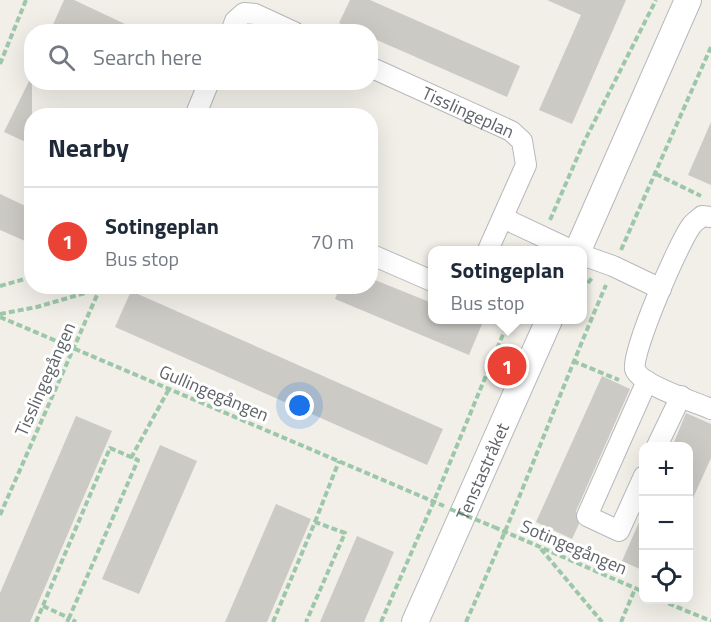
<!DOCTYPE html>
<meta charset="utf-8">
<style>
:root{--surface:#fff;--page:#f6f6f7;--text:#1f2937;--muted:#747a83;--line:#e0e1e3;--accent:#ea4335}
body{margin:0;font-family:"Titillium Web",sans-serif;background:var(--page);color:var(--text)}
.controls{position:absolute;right:18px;bottom:18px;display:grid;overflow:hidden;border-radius:12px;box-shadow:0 6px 24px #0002}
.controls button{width:54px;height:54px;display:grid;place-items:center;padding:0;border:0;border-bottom:2px solid var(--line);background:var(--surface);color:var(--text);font:30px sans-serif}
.you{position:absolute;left:300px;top:406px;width:21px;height:21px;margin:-15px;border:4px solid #fff;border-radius:50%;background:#1a73e8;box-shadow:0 0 0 9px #1a73e833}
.badge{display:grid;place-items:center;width:39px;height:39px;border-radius:50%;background:var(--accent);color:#fff;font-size:20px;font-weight:700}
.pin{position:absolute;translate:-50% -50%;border:3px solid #fff;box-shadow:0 2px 6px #0006}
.popup{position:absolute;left:428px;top:246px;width:159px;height:78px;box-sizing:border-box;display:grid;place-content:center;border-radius:12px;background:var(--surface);filter:drop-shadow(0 2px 4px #0005);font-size:20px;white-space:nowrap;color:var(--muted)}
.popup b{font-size:22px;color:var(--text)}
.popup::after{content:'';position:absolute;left:50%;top:100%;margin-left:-12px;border:12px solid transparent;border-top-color:var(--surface)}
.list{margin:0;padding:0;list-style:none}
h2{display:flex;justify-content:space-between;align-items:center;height:78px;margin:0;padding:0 24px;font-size:26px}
h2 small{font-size:20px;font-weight:400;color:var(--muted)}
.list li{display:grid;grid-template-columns:39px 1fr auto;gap:18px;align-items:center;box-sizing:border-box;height:108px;padding:0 24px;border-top:2px solid var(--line)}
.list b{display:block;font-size:22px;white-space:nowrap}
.list p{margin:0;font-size:20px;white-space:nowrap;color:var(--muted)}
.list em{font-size:20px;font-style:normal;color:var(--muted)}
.icon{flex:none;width:33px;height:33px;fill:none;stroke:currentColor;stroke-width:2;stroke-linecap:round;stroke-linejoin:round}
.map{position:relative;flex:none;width:711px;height:622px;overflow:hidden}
.search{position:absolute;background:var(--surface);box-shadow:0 6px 24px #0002;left:24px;top:24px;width:354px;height:66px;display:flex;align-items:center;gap:15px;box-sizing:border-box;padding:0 21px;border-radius:24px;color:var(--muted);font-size:22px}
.panel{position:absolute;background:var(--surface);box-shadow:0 6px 24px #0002;left:24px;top:108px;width:354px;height:186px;border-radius:24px}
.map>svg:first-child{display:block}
.building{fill:#cccac5}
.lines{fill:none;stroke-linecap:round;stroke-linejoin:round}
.minor-casing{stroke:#b5b8bc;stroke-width:22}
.tertiary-casing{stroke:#b5b8bc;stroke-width:28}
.path{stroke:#9cc7a9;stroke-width:4;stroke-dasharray:6 3;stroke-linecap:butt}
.minor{stroke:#fff;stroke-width:20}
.tertiary{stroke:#fff;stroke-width:26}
.path-bridge{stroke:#9cc7a9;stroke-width:4;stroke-dasharray:6 3;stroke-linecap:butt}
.labels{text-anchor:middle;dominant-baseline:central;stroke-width:6;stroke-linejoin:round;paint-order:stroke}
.street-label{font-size:18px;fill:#5f6368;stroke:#fff}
</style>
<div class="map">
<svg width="711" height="622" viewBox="0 0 711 622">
<rect width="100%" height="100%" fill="#f1efe8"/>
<g class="building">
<path d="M64 0H74L142 32H61L52 27Z"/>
<path d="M350 0H370L520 66 507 97 370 37V32H359L339 23Z"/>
<path d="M547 0H626L572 124 539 110 581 15Z"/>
<path d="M32 75V145L4 132Z"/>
<path d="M711 122V185L688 175Z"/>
<path d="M0 194 32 209V244L0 230Z"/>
<path d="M370 278 432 303V320H470L482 324 469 355 335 299 340 286H370Z"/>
<path d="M131 291 443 429 427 465 115 327Z"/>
<path d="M602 376 630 389 576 511 579 524 572 539 536 522Z"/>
<path d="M686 413 711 424V458L688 509V447H672Z"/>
<path d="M76 416 112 431 30 622H0V593Z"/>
<path d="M160 445 197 461 139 594 102 579Z"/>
<path d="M276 504 311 519 267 622H225Z"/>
<path d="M644 511V571L622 561Z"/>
<path d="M357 536 394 552 364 622H320Z"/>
</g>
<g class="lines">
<g class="minor-casing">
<g id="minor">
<path d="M231 32 235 21 244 13 255 14 294 32"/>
<path id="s1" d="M370 67 511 131 522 141 526 165 488 250"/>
<path d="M195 116 209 82"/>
<path d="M711 217 702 216C699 219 694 222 692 225 680 239 630 355 635 369 640 385 695 402 711 409"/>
<path d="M503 218 571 250"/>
<path d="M370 254 432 281"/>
<path d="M582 255 613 266 661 289"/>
<path d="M657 446 681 396"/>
<path d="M644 476 619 531 587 516 647 381"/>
</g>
</g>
<g class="tertiary-casing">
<g id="tertiary">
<path d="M578 250 688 0"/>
<path id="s2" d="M415 622 549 320"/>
</g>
</g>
<g class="path">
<path d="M0 64 26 0"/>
<path d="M656 174 701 196"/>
<path d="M550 220 584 142 656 0"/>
<path d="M621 250 711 47"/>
<path d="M0 286 32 277"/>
<path d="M70 286 86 292"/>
<path d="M582 290 592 278"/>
<path d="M0 314 37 307 99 289"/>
<path d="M0 317 444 506"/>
<path d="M573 361 619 380"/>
<path d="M131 458 169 389"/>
<path d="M0 515 101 286"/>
<path d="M315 522 339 461"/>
<path d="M494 527 644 592"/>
<path d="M541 549 602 622"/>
<path d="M660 600 711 621"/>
<path d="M43 606 69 618 67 622"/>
<path d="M36 622 110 448 138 460 69 618 76 622"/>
<path d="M273 622 315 522 345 533 306 622"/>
<path d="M381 622 434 501 509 320"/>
<path d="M466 622C516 511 558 396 606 285"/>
<path d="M621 622 635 589"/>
</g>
<use href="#minor" class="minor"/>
<use href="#tertiary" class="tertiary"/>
<path class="path-bridge" d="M450 509 494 527"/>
</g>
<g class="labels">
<g class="street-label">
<text stroke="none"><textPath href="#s1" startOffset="108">Tisslingeplan</textPath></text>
<text transform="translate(45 379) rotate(-66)">Tisslingegången</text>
<text transform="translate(214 393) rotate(23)">Gullingegången</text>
<text stroke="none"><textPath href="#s2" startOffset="165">Tenstastråket</textPath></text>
<text transform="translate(574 547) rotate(23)">Sotingegången</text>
</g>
</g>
</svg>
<div class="controls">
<button>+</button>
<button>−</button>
<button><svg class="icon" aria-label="locate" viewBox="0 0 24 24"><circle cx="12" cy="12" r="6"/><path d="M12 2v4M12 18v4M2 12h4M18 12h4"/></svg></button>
</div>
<div class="you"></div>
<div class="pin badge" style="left:507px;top:366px">1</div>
<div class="popup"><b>Sotingeplan</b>Bus stop</div>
<div class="search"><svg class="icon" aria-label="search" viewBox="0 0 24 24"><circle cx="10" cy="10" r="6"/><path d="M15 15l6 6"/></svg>Search here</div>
<section class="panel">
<h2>Nearby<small></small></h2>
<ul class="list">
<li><span class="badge">1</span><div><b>Sotingeplan</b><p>Bus stop</p></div><em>70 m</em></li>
</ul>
</section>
</div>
